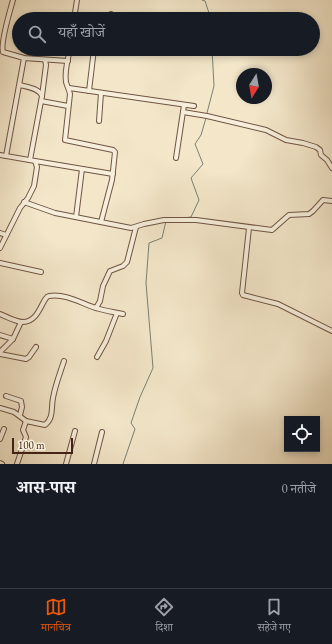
<!DOCTYPE html>
<html lang="hi">
<meta charset="utf-8">
<style>
:root{--surface:#171b24;--page:#242831;--text:#f1f3f6;--muted:#9ea1a6;--line:#363941;--accent:#ea580c}
body{margin:0;font-family:"EB Garamond","Noto Serif Devanagari",serif;background:var(--page);color:var(--text)}
.controls{position:absolute;right:12px;bottom:12px;display:grid;overflow:hidden;border-radius:0px;box-shadow:0 2px 6px #0003}
.controls button{width:36px;height:36px;display:grid;place-items:center;padding:0;border:0;border-bottom:1px solid var(--line);background:var(--surface);color:var(--text);font:20px sans-serif}
.compass{position:absolute;left:236px;top:68px;width:36px;height:36px;border-radius:50%;background:var(--surface);box-shadow:0 2px 6px #0003;rotate:191deg}
.scale{position:absolute;left:12px;bottom:10px;width:61px;box-sizing:border-box;padding-left:4px;border:2px solid #452317;border-top:0;font-size:11px;line-height:14px;white-space:nowrap;color:#452317;-webkit-text-stroke:3px #f7efdc;paint-order:stroke}
.list{margin:0;padding:0;list-style:none}
h2{display:flex;justify-content:space-between;align-items:center;height:52px;margin:0;padding:0 16px;font-size:17px}
h2 small{font-size:13px;font-weight:400;color:var(--muted)}
.icon{flex:none;width:22px;height:22px;fill:none;stroke:currentColor;stroke-width:2;stroke-linecap:round;stroke-linejoin:round}
.map{position:relative;flex:none;width:332px;height:464px;overflow:hidden}
.search{position:absolute;background:var(--surface);box-shadow:0 2px 6px #0003;left:12px;right:12px;top:12px;height:44px;display:flex;align-items:center;gap:10px;box-sizing:border-box;padding:0 14px;border-radius:22px;color:var(--muted);font-size:15px}
.sheet{height:124px;background:var(--surface)}
nav{display:flex;justify-content:space-around;align-items:center;box-sizing:border-box;height:56px;border-top:1px solid var(--line);background:var(--surface);font-size:11px;color:var(--muted)}
nav a{display:grid;justify-items:center;gap:2px}
nav .on{color:var(--accent)}
.map>svg:first-child{display:block}
.lines{fill:none;stroke-linecap:round;stroke-linejoin:round}
.stream{stroke:#798176;stroke-width:1}
.minor-casing{stroke:#705444;stroke-width:6}
.minor{stroke:#f7efdc;stroke-width:4}
</style>
<div class="map">
<svg width="332" height="464" viewBox="0 0 332 464">
<rect width="100%" height="100%" fill="#f3e6c9"/>
<filter id="stains"><feTurbulence type="fractalNoise" baseFrequency=".005" numOctaves="4"/><feColorMatrix values="0 0 0 0 .2 0 0 0 0 .09 0 0 0 0 .02 0 0 0 .5 -.17"/></filter>
<radialGradient id="worn" r=".72"><stop offset=".6" stop-color="#630" stop-opacity="0"/><stop offset="1" stop-color="#630" stop-opacity=".3"/></radialGradient>
<g class="lines">
<g class="stream">
<path d="M202 0 205 1 211 19"/>
<path d="M207 113 214 86 212 49"/>
<path d="M182 218 191 217 199 200 191 178 203 164 195 144 201 135 206 118"/>
<path d="M123 464 135 429 131 423 140 397 153 368 146 283 149 243 162 238 166 221"/>
</g>
<g class="minor-casing">
<g id="minor">
<path d="M13 0C10 11 0 43 3 52L24 58 68 61"/>
<path d="M74 19 77 0"/>
<path d="M110 19 111 14"/>
<path d="M70 49C68 59 64 72 66 82 67 86 69 89 70 94L65 140 113 150 115 152 112 180 101 222"/>
<path d="M20 85C27 87 39 88 42 96L30 160"/>
<path d="M69 88 194 106"/>
<path d="M89 91 94 49"/>
<path d="M42 96 46 65 45 60"/>
<path d="M41 101 68 106"/>
<path d="M183 112 207 116 266 130 286 140 303 143 316 147 320 150 321 155 327 160 332 168"/>
<path d="M99 121 101 93"/>
<path d="M0 155 35 161 37 167 34 186 28 198 20 208 0 248"/>
<path d="M6 156 24 58"/>
<path d="M176 158 184 105"/>
<path d="M35 161 113 174"/>
<path d="M24 202 55 213 131 228 144 224 164 220H196L272 230 289 215 309 214 313 211 323 200 332 201"/>
<path d="M76 217 82 169"/>
<path d="M249 228 242 293 243 295 278 304 332 331"/>
<path d="M0 233 6 235"/>
<path d="M0 263 41 272"/>
<path d="M96 308 100 301 103 286 110 271 123 266 127 262 136 227"/>
<path d="M0 314C7 317 16 322 23 322 40 322 42 297 49 296 66 293 82 304 96 308 105 311 114 312 123 314"/>
<path d="M0 335 13 339"/>
<path d="M0 352 13 339 21 322"/>
<path d="M0 354 26 359 29 357 36 347"/>
<path d="M97 357 106 341 117 313"/>
<path d="M6 396 21 401 22 407 20 415"/>
<path d="M0 408 14 412 26 421"/>
<path d="M0 439 4 429"/>
<path d="M0 463 2 464"/>
<path d="M17 464 26 437 23 430 26 421 45 425C54 418 51 407 53 398 55 386 60 373 64 361"/>
<path d="M66 464 75 431"/>
<path d="M94 464 102 432"/>
</g>
</g>
<use href="#minor" class="minor"/>
</g>
<rect width="100%" height="100%" filter="url(#stains)"/>
<rect width="100%" height="100%" fill="url(#worn)"/>
</svg>
<div class="controls">
<button><svg class="icon" aria-label="locate" viewBox="0 0 24 24"><circle cx="12" cy="12" r="6"/><path d="M12 2v4M12 18v4M2 12h4M18 12h4"/></svg></button>
</div>
<svg class="compass" viewBox="-18 -18 36 36"><path d="M0-13l5 13h-10z" fill="#e53935"/><path d="M0 13l5-13h-10z" fill="#9ea1a6"/></svg>
<div class="scale">100 m</div>
<div class="search"><svg class="icon" aria-label="search" viewBox="0 0 24 24"><circle cx="10" cy="10" r="6"/><path d="M15 15l6 6"/></svg>यहाँ खोजें</div>
</div>
<section class="sheet">
<h2>आस-पास<small>0 नतीजे</small></h2>
<ul class="list">
</ul>
</section>
<nav>
<a class="on"><svg class="icon" aria-label="map" viewBox="0 0 24 24"><path d="M3 6l6-2 6 2 6-2v14l-6 2-6-2-6 2zM9 4v14M15 6v14"/></svg>मानचित्र</a>
<a><svg class="icon" aria-label="directions" viewBox="0 0 24 24"><path d="M12 3l9 9-9 9-9-9zM9 14v-3h6M13 9l2 2-2 2"/></svg>दिशा</a>
<a><svg class="icon" aria-label="saved" viewBox="0 0 24 24"><path d="M7 4h10v16l-5-4-5 4z"/></svg>सहेजे गए</a>
</nav>
